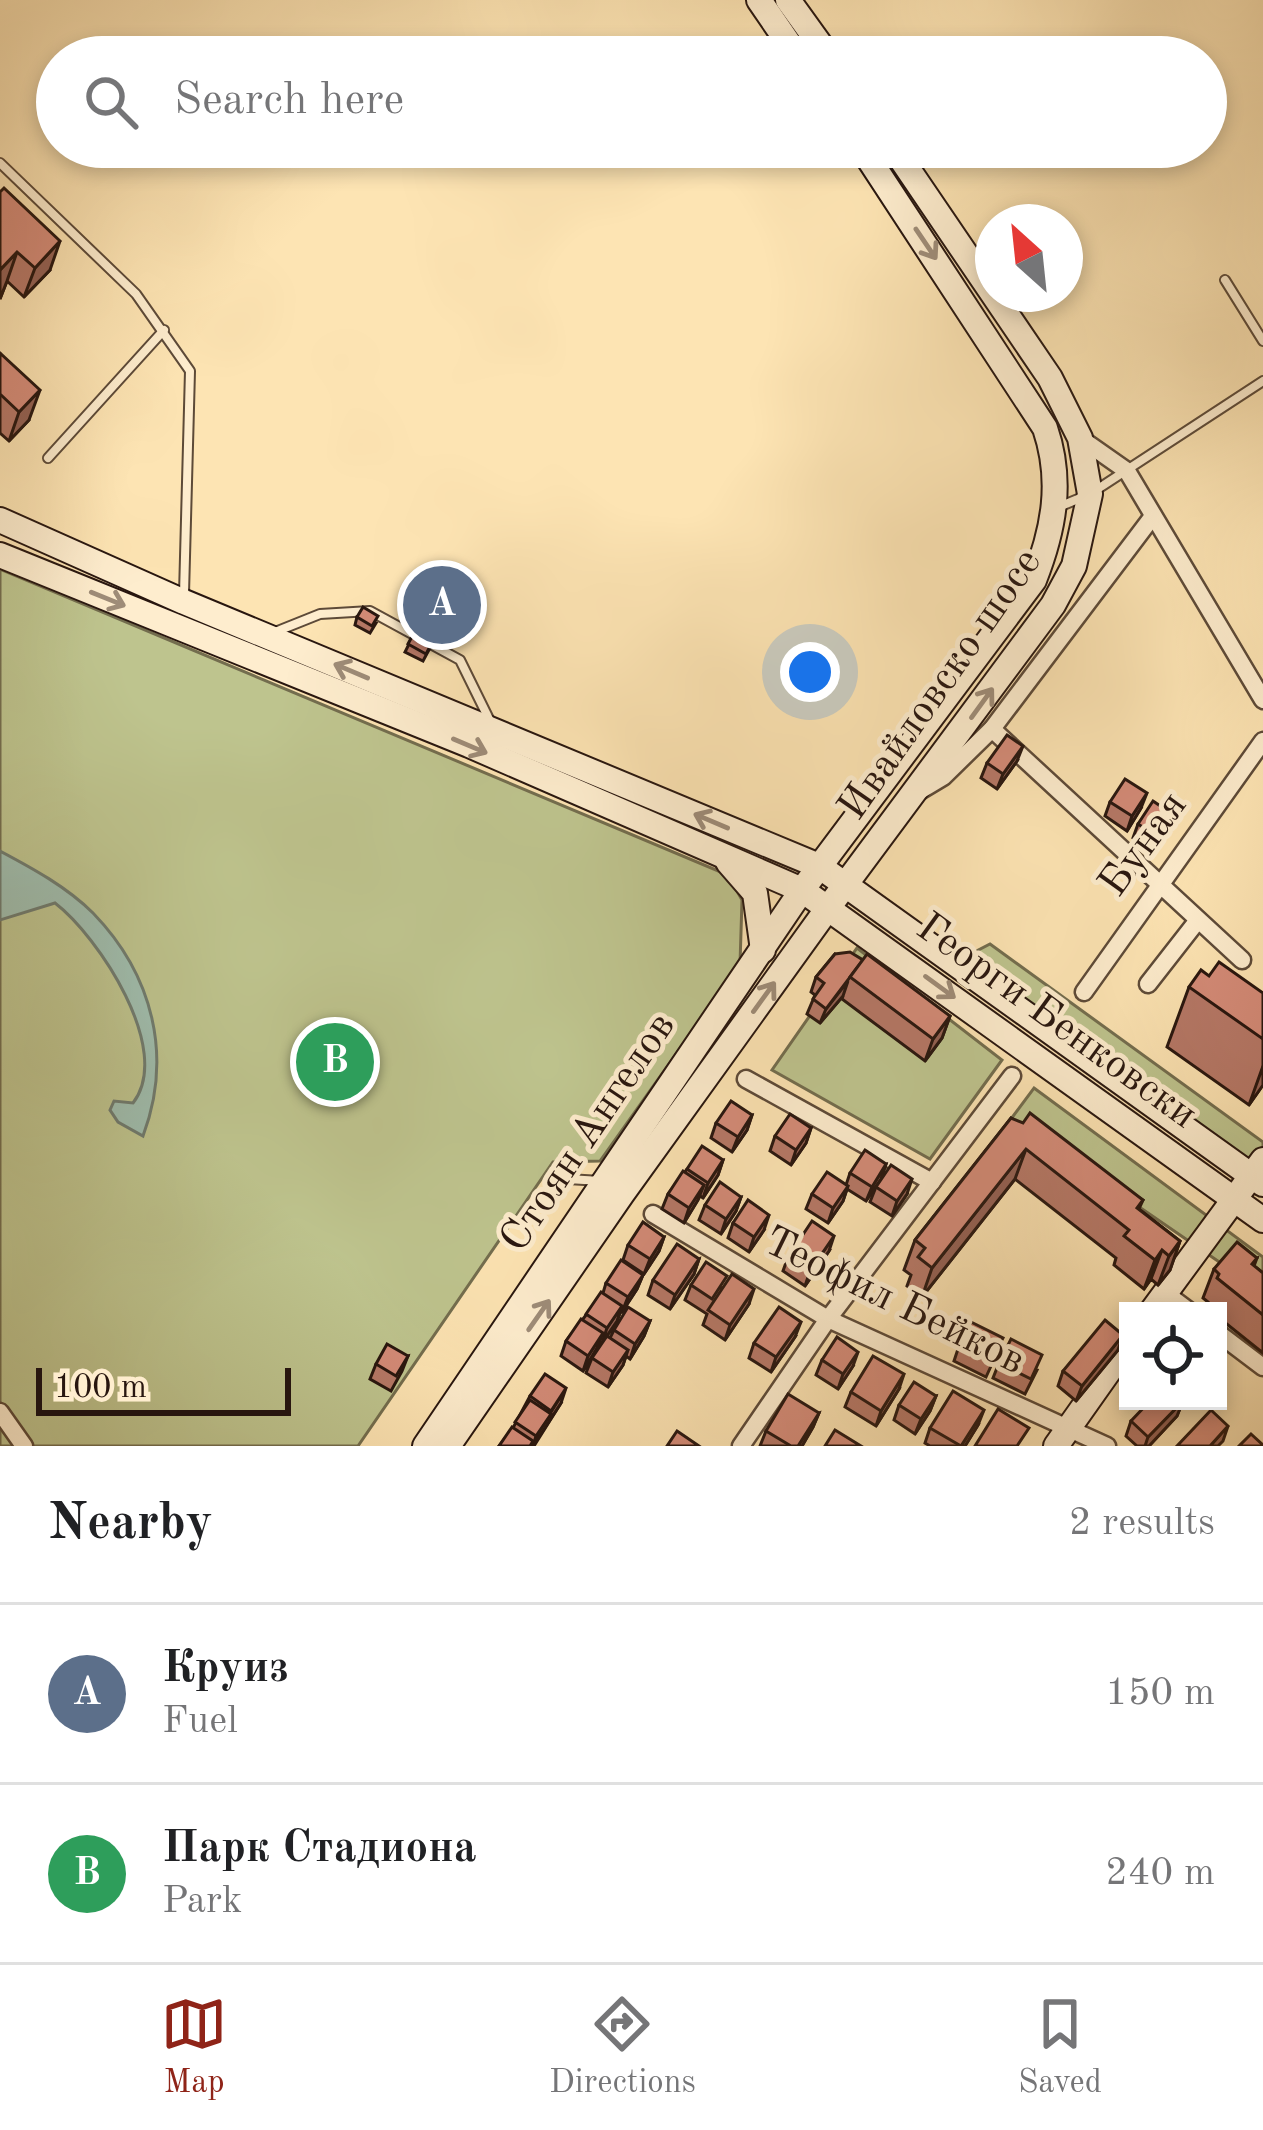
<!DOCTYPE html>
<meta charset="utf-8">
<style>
:root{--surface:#fff;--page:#f2f2f2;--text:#202124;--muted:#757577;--line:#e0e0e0;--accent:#8f2418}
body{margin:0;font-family:"Old Standard TT",serif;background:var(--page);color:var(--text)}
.controls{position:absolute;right:36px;bottom:36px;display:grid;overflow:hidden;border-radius:0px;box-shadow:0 6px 18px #0003}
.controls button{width:108px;height:108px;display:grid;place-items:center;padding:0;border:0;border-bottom:3px solid var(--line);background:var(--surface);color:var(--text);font:60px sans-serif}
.compass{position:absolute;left:975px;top:204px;width:108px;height:108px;border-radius:50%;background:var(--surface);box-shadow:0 6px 18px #0003;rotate:333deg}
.scale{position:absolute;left:36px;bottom:30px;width:255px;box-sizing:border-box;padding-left:12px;border:6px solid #28160f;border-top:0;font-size:33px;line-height:42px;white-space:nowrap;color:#28160f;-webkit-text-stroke:9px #feedce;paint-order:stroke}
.you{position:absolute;left:810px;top:672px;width:42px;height:42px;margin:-30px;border:9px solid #fff;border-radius:50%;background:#1a73e8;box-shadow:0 0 0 18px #1a73e833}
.badge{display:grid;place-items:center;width:78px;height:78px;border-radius:50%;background:var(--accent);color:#fff;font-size:39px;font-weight:700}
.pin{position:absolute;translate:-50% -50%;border:6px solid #fff;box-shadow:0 3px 12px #0006}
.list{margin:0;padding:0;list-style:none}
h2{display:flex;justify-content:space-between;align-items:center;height:156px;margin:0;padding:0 48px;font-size:51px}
h2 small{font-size:39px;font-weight:400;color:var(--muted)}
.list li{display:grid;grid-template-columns:78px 1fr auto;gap:36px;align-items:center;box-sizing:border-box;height:180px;padding:0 48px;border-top:3px solid var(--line)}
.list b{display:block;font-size:45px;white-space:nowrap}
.list p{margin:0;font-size:39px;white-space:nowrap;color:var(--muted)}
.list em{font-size:39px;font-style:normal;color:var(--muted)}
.icon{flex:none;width:66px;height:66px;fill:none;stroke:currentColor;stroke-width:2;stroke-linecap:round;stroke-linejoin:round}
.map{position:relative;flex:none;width:1263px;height:1446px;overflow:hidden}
.search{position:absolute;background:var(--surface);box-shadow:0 6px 18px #0003;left:36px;right:36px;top:36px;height:132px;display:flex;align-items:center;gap:30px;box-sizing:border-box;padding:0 42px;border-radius:66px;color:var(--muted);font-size:45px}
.sheet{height:516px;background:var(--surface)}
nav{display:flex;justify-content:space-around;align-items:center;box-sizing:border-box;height:168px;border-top:3px solid var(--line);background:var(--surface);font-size:33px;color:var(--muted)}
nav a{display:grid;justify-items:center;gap:6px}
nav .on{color:var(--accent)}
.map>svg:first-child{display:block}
.green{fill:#bec48e;stroke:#736d4e;stroke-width:3}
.water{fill:#9fbeaf;stroke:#6f7b6f;stroke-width:3}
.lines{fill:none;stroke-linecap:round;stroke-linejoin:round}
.lane-casing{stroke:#5d4a38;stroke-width:12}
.street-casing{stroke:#5d4a38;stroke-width:21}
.secondary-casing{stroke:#28160f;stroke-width:28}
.lane{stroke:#feedce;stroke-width:8}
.street{stroke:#feedce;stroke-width:16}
.secondary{stroke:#feedce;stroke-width:24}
.wall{fill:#b67867;stroke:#28160f;stroke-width:3}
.shaded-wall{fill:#946154;stroke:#28160f;stroke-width:3}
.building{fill:#d48b78;stroke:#28160f;stroke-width:3}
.oneway{stroke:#9e8c78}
.labels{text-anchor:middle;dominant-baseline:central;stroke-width:10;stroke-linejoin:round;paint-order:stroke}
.street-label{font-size:42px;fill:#28160f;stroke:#feedce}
</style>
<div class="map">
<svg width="1263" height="1446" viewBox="0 0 1263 1446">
<rect width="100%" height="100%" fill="#fde4b3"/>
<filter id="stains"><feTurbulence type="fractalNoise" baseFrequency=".00167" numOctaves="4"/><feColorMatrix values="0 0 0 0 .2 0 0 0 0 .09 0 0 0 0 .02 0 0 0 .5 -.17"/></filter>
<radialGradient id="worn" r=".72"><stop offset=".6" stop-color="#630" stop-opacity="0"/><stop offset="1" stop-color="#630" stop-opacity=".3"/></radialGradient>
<g class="green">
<path d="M0 569 728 875 742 900 740 964 600 1161 553 1162 358 1446H0Z"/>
<path d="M990 944 1263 1142V1172L965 957Z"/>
<path d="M857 948 1002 1060 930 1159 772 1070Z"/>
<path d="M1034 1088 1263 1257V1292L1011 1119Z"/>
</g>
<path class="water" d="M0 851C32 868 67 887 93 913 153 975 173 1056 143 1136L118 1122 110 1110 114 1101 133 1103C174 1050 98 936 55 903L0 920Z"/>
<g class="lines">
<g class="lane-casing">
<g id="lane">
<path d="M0 163 136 294 190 371 184 594"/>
<path d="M1225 280 1263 341"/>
<path d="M48 458 164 330"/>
<path d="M1061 506 1090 494 1263 381"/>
<path d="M275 632 320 614 370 611 460 660 489 719"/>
<path d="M551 1178 601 1181"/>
</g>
</g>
<g class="street-casing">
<g id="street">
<path d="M1080 438 1127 471 1263 700"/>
<path d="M992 729 1242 960"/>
<path d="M918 792 943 777 992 729 1153 516"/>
<path d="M1148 984 1198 920"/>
<path d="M1084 992 1263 741"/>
<path d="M746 1079 932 1182"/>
<path d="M653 1214 828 1319 1107 1446"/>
<path d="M1165 1293 1189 1311"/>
<path d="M1218 1333 1263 1367"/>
<path d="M0 1412 24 1446"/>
<path d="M741 1446 828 1319 1012 1076"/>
</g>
</g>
<g class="secondary-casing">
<g id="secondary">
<path d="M759 0 798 57"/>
<path d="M788 0 829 57"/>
<path d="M0 520 184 602 819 866 1263 1184"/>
<path d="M0 555 469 745 802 890 1263 1220"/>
<path d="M728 862 755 893 763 950"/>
<path d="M1152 1311 1263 1160"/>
<path d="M425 1446 802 890 1034 580C1054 529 1063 481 1045 428L861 147"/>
<path d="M448 1446 622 1194 828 908 1053 605 1074 566 1090 494 1080 438 1050 378 893 147"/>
<path d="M1056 1446 1128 1344"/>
</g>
</g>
<use href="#lane" class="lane"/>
<use href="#street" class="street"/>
<use href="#secondary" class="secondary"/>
</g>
<g class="wall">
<path d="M0 192 50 270 24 297 7 281 0 299Z"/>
<path d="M0 353 29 420 9 441 0 433Z"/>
<path d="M463 590 451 618 447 616 423 661 405 652 428 606 433 591Z"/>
<path d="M357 617 376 623 370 633 355 625Z"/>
<path d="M1017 761 997 789 981 778 987 763Z"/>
<path d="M1110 802 1141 808 1127 831 1105 816Z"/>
<path d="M1138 824 1169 830 1154 853 1133 838Z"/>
<path d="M835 954 950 1016 942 1038 925 1061 842 999 843 996 820 1023 807 1014 815 995 811 992 816 977Z"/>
<path d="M1209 976 1263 993V1085L1249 1105 1167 1047 1189 987Z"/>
<path d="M752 1115 747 1130 732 1152 711 1138 716 1123Z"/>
<path d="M1011 1118 1143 1200 1139 1209 1180 1241 1170 1270 1158 1285 1151 1279 1144 1289 1114 1265 1116 1258 1015 1179 922 1297 907 1286 911 1275 904 1270 915 1240Z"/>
<path d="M811 1128 806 1143 791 1165 770 1151 775 1136Z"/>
<path d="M723 1160 718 1175 703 1198 700 1196 684 1223 662 1209 668 1194 687 1169Z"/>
<path d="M886 1164 881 1179 866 1201 847 1189 843 1201 828 1223 806 1209 812 1194 846 1185 850 1173Z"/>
<path d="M876 1187 907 1194 892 1216 870 1202Z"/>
<path d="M741 1197 736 1211 721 1234 699 1220 705 1205Z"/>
<path d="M733 1223 764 1230 749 1252 728 1238Z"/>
<path d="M664 1237 659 1251 644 1274 623 1260 628 1245Z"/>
<path d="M829 1251 805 1286 783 1271 788 1257Z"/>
<path d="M1257 1258 1254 1266 1263 1273V1353L1218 1317V1311H1211L1206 1307 1208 1302 1203 1298 1214 1269Z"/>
<path d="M699 1259 694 1274 670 1309 648 1295 653 1280Z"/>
<path d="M643 1275 637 1289 622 1312 621 1311 617 1321 607 1336 610 1338 614 1330 650 1321 644 1336 630 1359 626 1356 623 1365 608 1387 586 1373 592 1358 602 1343 600 1342 583 1371 561 1356 566 1341 603 1293 606 1283Z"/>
<path d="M691 1285 723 1288 749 1304 725 1340 703 1325 707 1314 685 1300Z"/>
<path d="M1123 1335 1118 1350 1076 1401 1058 1386 1063 1371Z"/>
<path d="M795 1337 771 1372 749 1358 754 1343Z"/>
<path d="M959 1346 997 1353 986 1377 954 1361Z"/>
<path d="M408 1356 402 1371 391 1391 370 1379 376 1364Z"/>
<path d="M822 1360 853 1366 838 1389 816 1375Z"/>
<path d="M999 1363 1037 1370 1025 1394 993 1378Z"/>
<path d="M899 1389 876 1426 845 1407 851 1392Z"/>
<path d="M530 1396 561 1403 534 1446H499L513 1428Z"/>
<path d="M936 1396 930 1411 915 1434 894 1420 899 1405Z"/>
<path d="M1183 1401 1177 1416 1149 1446H1137L1126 1436 1131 1421Z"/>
<path d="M819 1413 813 1427 802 1446H760L766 1431Z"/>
<path d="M978 1425 965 1446H930L925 1443 930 1428Z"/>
</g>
<g class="shaded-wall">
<path d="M60 241 50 270 24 297 35 268Z"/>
<path d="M17 252 7 281 0 299V270Z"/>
<path d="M40 390 29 420 9 441 19 412Z"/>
<path d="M1023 746 1017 761 997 789 1003 774Z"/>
<path d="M1147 793 1141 808 1127 831 1132 816Z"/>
<path d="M1175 816 1169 830 1154 853 1160 838Z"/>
<path d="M848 981 843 996 820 1023 826 1009Z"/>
<path d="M950 1016 942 1038 925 1061 933 1039Z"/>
<path d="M1263 1066V1085L1249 1105Z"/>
<path d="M752 1115 747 1130 732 1152 738 1137Z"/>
<path d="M811 1128 806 1143 791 1165 796 1150Z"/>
<path d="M1026 1149 1015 1179 922 1297 932 1268Z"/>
<path d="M723 1160 718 1175 703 1198 708 1183Z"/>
<path d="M886 1164 881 1179 866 1201 872 1187Z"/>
<path d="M912 1179 907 1194 892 1216 897 1201Z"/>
<path d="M704 1185 698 1200 684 1223 689 1208Z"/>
<path d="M848 1186 843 1201 828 1223 833 1208Z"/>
<path d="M741 1197 736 1211 721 1234 726 1219Z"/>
<path d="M769 1215 764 1230 749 1252 754 1237Z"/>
<path d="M834 1236 829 1251 805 1286 810 1271Z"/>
<path d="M664 1237 659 1251 644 1274 650 1259Z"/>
<path d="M1180 1241 1170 1270 1158 1285 1169 1256Z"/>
<path d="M1162 1250 1151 1279 1144 1289 1155 1260Z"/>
<path d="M699 1259 694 1274 670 1309 675 1295Z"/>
<path d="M643 1275 637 1289 622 1312 628 1297Z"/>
<path d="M754 1289 749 1304 725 1340 730 1325Z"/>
<path d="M622 1306 617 1321 602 1343 607 1328Z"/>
<path d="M650 1321 644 1336 630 1359 635 1344Z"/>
<path d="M801 1322 795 1337 771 1372 776 1357Z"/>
<path d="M603 1333 597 1348 583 1371 588 1356Z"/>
<path d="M1123 1335 1118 1350 1076 1401 1082 1386Z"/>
<path d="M628 1350 623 1365 608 1387 613 1372Z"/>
<path d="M858 1352 853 1366 838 1389 843 1374Z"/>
<path d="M904 1374 899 1389 876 1426 881 1411Z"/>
<path d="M566 1388 561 1403 533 1446 536 1436Z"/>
<path d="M936 1396 930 1411 915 1434 921 1419Z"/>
<path d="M1183 1401 1177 1416 1149 1446H1145L1148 1437Z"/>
<path d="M984 1410 978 1425 965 1446H961Z"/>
<path d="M819 1413 813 1427 802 1446H798Z"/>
<path d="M1228 1426 1223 1441 1218 1446H1210Z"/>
</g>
<g class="building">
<path d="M4 188 60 241 35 268 17 252 0 270V192Z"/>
<path d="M0 353 40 390 19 412 0 394Z"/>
<path d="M439 578 463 590 456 603 433 591Z"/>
<path d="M432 599 450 609 426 654 408 644Z"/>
<path d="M363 607 378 616 372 626 357 617Z"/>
<path d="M1007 735 1023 746 1003 774 987 763Z"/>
<path d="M1125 779 1147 793 1132 816 1110 802Z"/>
<path d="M1153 801 1175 816 1160 838 1138 824Z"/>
<path d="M850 952 863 960 826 1009 813 999 824 983 816 977 835 954Z"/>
<path d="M867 954 950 1016 933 1039 850 977Z"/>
<path d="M1219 962 1263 993V1039L1189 987 1201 970 1209 976Z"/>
<path d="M731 1101 752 1115 738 1137 716 1123Z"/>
<path d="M1030 1113 1143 1200 1137 1208 1180 1241 1169 1256 1162 1250 1155 1260 1124 1236 1129 1230 1026 1149 932 1268 918 1257 925 1248 915 1240 1011 1118 1023 1123Z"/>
<path d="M790 1114 811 1128 796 1150 775 1136Z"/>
<path d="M702 1146 723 1160 708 1183 687 1169Z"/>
<path d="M865 1150 886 1164 872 1187 850 1173Z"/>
<path d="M891 1165 912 1179 897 1201 876 1187Z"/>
<path d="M683 1171 704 1185 689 1208 668 1194Z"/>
<path d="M827 1172 848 1186 833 1208 812 1194Z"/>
<path d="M720 1182 741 1197 726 1219 705 1205Z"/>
<path d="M748 1200 769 1215 754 1237 733 1223Z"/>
<path d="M812 1221 834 1236 810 1271 788 1257Z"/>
<path d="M643 1222 664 1237 650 1259 628 1245Z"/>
<path d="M1237 1242 1257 1258 1252 1264 1263 1273V1315L1217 1278 1219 1274 1214 1269Z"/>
<path d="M677 1244 699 1259 675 1295 653 1280Z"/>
<path d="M621 1260 643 1275 628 1297 606 1283Z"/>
<path d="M706 1262 727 1276 712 1299 691 1285Z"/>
<path d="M732 1274 754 1289 730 1325 708 1310Z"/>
<path d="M601 1292 622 1306 607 1328 586 1314Z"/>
<path d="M628 1307 650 1321 635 1344 614 1330Z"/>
<path d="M779 1307 801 1322 776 1357 754 1343Z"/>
<path d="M581 1319 603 1333 588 1356 566 1341Z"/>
<path d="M1105 1320 1123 1335 1082 1386 1063 1371Z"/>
<path d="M971 1322 1003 1338 991 1362 959 1346Z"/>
<path d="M607 1336 628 1350 613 1372 592 1358Z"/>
<path d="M837 1337 858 1352 843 1374 822 1360Z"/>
<path d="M1011 1339 1042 1355 1031 1379 999 1363Z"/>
<path d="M387 1344 408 1356 396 1376 376 1364Z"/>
<path d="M873 1356 904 1374 881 1411 851 1392Z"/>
<path d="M545 1374 566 1388 551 1411 530 1396Z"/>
<path d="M914 1382 936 1396 921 1419 899 1405Z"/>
<path d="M953 1391 984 1410 961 1446 930 1428Z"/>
<path d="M788 1394 819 1413 798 1446H791L766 1431Z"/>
<path d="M530 1400 551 1414 536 1436 515 1422Z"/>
<path d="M1150 1401H1183L1148 1437 1131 1421Z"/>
<path d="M998 1409 1029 1428 1017 1446H975Z"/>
<path d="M1211 1410 1228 1426 1210 1446H1177Z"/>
<path d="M512 1427 533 1441 530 1446H499Z"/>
<path d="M835 1430 861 1446H825Z"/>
<path d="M677 1431 699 1446H667Z"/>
<path d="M1251 1434 1263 1445V1446H1239Z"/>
</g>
<defs><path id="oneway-shaft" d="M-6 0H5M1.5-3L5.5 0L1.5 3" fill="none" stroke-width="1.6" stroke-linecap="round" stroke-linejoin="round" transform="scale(3)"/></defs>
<g class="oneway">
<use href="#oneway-shaft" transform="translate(926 244) rotate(56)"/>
<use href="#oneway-shaft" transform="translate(108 599) rotate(22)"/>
<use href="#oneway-shaft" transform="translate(351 671) rotate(-157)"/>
<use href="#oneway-shaft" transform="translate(982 703) rotate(-54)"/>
<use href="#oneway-shaft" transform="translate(470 746) rotate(23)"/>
<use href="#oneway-shaft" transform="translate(711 821) rotate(-157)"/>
<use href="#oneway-shaft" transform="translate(940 987) rotate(36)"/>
<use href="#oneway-shaft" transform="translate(764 997) rotate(-54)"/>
<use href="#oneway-shaft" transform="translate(539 1315) rotate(-55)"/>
</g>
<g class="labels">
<g class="street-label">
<text transform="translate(941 685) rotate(-55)">Ивайловско шосе</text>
<text transform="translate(1144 845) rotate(-54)">Буная</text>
<text transform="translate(1056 1022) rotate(36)">Георги Бенковски</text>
<text transform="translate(589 1133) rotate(-56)">Стоян Ангелов</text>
<text transform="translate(894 1302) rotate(26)">Теофил Бейков</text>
</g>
</g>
<rect width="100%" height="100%" filter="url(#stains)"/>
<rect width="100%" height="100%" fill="url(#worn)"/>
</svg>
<div class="controls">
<button><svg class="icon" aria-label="locate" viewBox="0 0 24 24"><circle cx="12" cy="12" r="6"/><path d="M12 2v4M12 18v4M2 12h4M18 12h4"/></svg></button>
</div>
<svg class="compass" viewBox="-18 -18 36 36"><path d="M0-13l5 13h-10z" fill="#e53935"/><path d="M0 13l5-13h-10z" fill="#757577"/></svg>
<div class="scale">100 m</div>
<div class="you"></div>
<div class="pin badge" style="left:442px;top:605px;background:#5c6f8a">A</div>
<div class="pin badge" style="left:335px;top:1062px;background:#2e9e5b">B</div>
<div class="search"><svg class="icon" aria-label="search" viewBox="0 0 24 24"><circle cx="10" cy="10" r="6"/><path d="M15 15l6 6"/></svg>Search here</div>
</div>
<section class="sheet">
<h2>Nearby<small>2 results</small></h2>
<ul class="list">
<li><span class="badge" style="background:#5c6f8a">A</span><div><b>Круиз</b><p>Fuel</p></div><em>150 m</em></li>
<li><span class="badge" style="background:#2e9e5b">B</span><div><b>Парк Стадиона</b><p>Park</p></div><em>240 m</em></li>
</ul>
</section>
<nav>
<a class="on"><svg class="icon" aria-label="map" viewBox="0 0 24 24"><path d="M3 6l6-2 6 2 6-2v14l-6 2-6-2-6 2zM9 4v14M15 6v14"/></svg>Map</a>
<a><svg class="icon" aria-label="directions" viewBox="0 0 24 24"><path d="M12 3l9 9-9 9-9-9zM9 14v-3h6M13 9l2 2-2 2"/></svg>Directions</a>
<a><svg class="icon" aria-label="saved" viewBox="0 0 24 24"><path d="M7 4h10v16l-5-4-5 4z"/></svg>Saved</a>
</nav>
